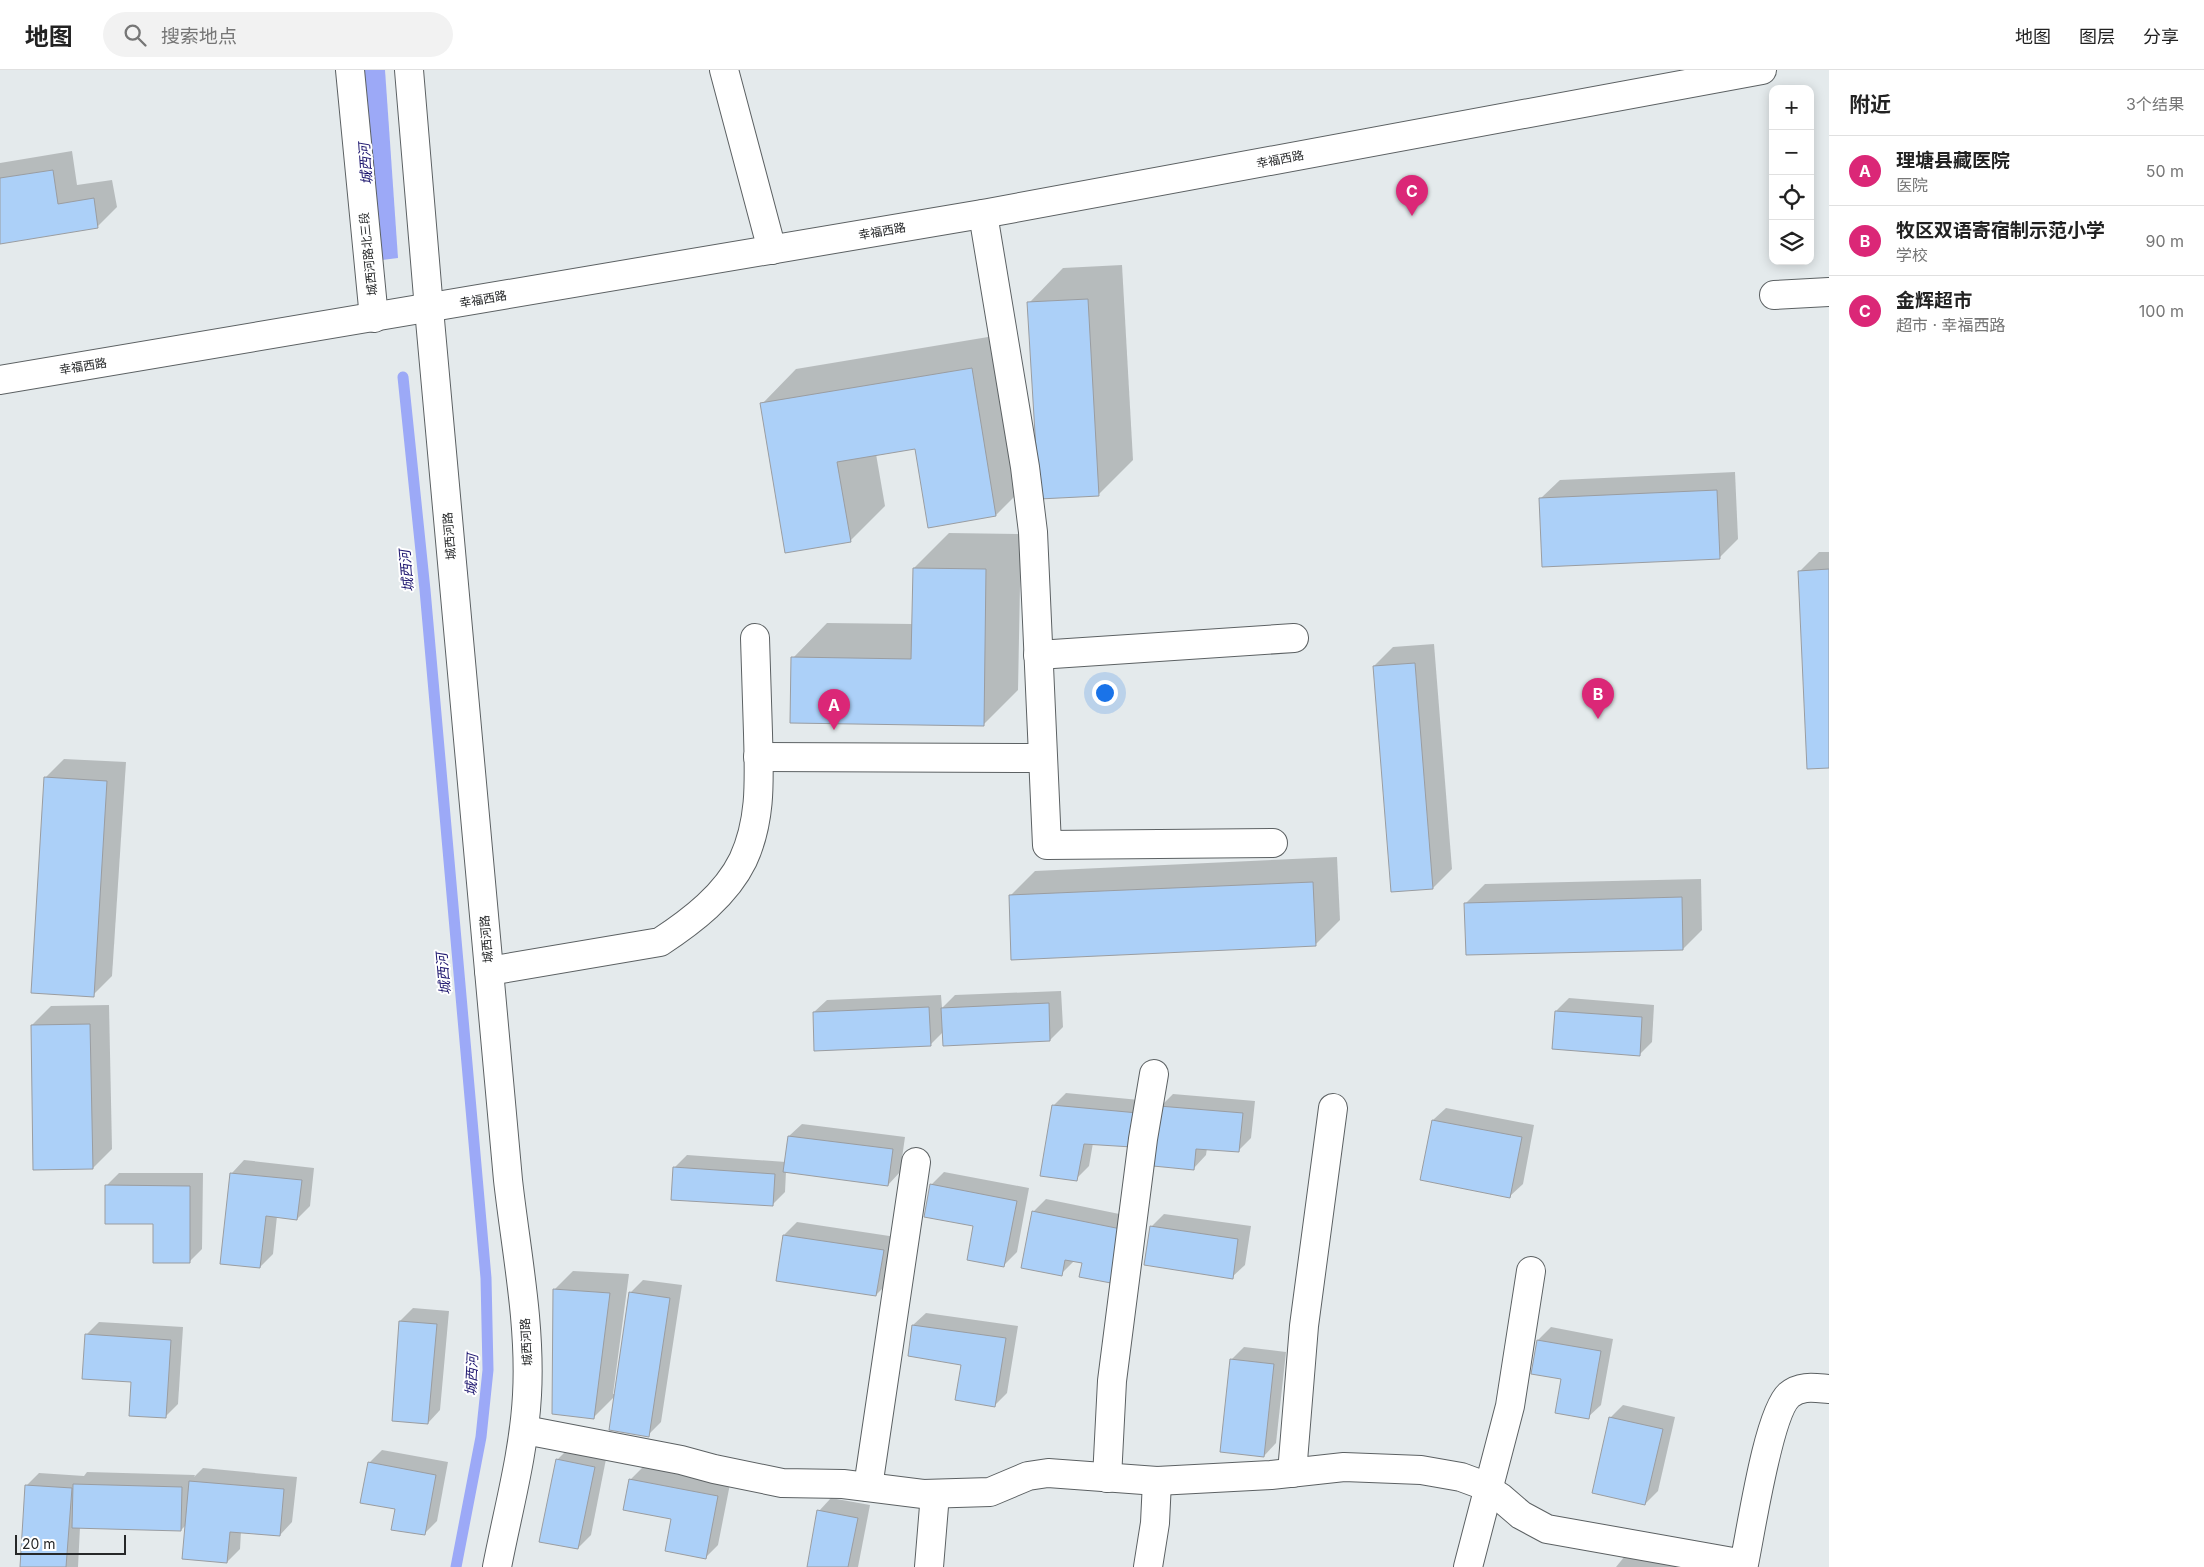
<!DOCTYPE html>
<html lang="zh">
<meta charset="utf-8">
<style>
:root{--surface:#fff;--page:#f2f2f2;--text:#222;--muted:#767676;--line:#e0e0e0;--accent:#db2777}
body{margin:0;font-family:Inter,"Noto Sans SC",sans-serif;background:var(--page);color:var(--text)}
.controls{position:absolute;right:15px;top:15px;display:grid;overflow:hidden;border-radius:10px;box-shadow:0 2px 12px #0003}
.controls button{width:45px;height:45px;display:grid;place-items:center;padding:0;border:0;border-bottom:1px solid var(--line);background:var(--surface);color:var(--text);font:25px sans-serif}
.scale{position:absolute;left:15px;bottom:12px;width:111px;box-sizing:border-box;padding-left:5px;border:2px solid #262829;border-top:0;font-size:14px;line-height:18px;white-space:nowrap;color:#262829;-webkit-text-stroke:4px #fff;paint-order:stroke}
.you{position:absolute;left:1104px;top:622px;width:18px;height:18px;margin:-12px;border:4px solid #fff;border-radius:50%;background:#1a73e8;box-shadow:0 0 0 8px #1a73e833}
.badge{display:grid;place-items:center;width:32px;height:32px;border-radius:50%;background:var(--accent);color:#fff;font-size:16px;font-weight:700}
.pin{position:absolute;translate:-50% -41px;filter:drop-shadow(0 1px 2px #0008)}
.pin::after{content:'';position:absolute;top:26px;width:18px;height:15px;background:inherit;clip-path:polygon(0 0,100% 0,50% 100%)}
.list{margin:0;padding:0;list-style:none}
h2{display:flex;justify-content:space-between;align-items:center;height:65px;margin:0;padding:0 20px;font-size:21px}
h2 small{font-size:16px;font-weight:400;color:var(--muted)}
.list li{display:grid;grid-template-columns:32px 1fr auto;gap:15px;align-items:center;box-sizing:border-box;height:70px;padding:0 20px;border-top:1px solid var(--line)}
.list b{display:block;font-size:19px;white-space:nowrap}
.list p{margin:0;font-size:16px;white-space:nowrap;color:var(--muted)}
.list em{font-size:16px;font-style:normal;color:var(--muted)}
.icon{flex:none;width:28px;height:28px;fill:none;stroke:currentColor;stroke-width:2;stroke-linecap:round;stroke-linejoin:round}
.map{position:relative;flex:none;width:1829px;height:1497px;overflow:hidden}
header{display:flex;align-items:center;gap:30px;box-sizing:border-box;height:70px;padding:0 25px;background:var(--surface);border-bottom:1px solid var(--line)}
header strong{font-size:24px}
nav{display:flex;gap:28px;margin-inline-start:auto;font-size:18px}
.search{width:350px;height:45px;background:var(--page);display:flex;align-items:center;gap:12px;box-sizing:border-box;padding:0 18px;border-radius:28px;color:var(--muted);font-size:19px}
main{display:flex}
aside{flex:1;background:var(--surface)}
.map>svg:first-child{display:block}
.water{fill:#9ca9f7}
.shadow{fill:#0003}
.lines{fill:none;stroke-linecap:round;stroke-linejoin:round}
.stream{stroke:#9ca9f7;stroke-width:11}
.building{fill:#acd0f8;stroke:#9a9da1}
.minor-casing{stroke:#5c6163;stroke-width:30}
.major-casing{stroke:#5c6163;stroke-width:30}
.minor{stroke:#fff;stroke-width:28}
.major{stroke:#fff;stroke-width:28}
.labels{text-anchor:middle;dominant-baseline:central;stroke-width:4;stroke-linejoin:round;paint-order:stroke}
.street-label{font-size:12px;fill:#262829;stroke:#fff}
.water-label{font-size:14px;font-style:italic;fill:#1f1870;stroke:#fff}
</style>
<header>
<strong>地图</strong>
<div class="search"><svg class="icon" aria-label="search" viewBox="0 0 24 24"><circle cx="10" cy="10" r="6"/><path d="M15 15l6 6"/></svg>搜索地点</div>
<nav><a>地图</a><a>图层</a><a>分享</a></nav>
</header>
<main>
<div class="map">
<svg width="1829" height="1497" viewBox="0 0 1829 1497">
<rect width="100%" height="100%" fill="#e4eaec"/>
<path class="water" d="M361 0H385L398 188 374 191Z"/>
<g class="shadow">
<path d="M72 81 77 115 112 110 117 137 98 156 0 172V93Z"/>
<path d="M1122 195 1133 390 1098 425 1029 233 1063 198Z"/>
<path d="M1006 264 1031 410 996 445 929 456 916 378 876 384 885 436 850 471 762 334 796 299Z"/>
<path d="M1735 402 1738 469 1719 488 1540 429 1560 410Z"/>
<path d="M949 463 1021 464 1018 620 983 655 793 588 827 553 913 554 914 498Z"/>
<path d="M1819 482H1829V697L1800 501Z"/>
<path d="M1434 574 1452 799 1433 818 1374 596 1393 577Z"/>
<path d="M64 689 126 692 112 906 93 925 45 708Z"/>
<path d="M1337 787 1340 850 1315 875 1010 826 1035 801Z"/>
<path d="M1701 809 1702 860 1683 879 1466 833 1485 814Z"/>
<path d="M1061 921 1063 957 1050 970 943 962 930 975 814 942 827 930 941 925 942 938 955 925Z"/>
<path d="M1569 928 1654 935 1652 972 1639 985 1556 941Z"/>
<path d="M109 935 112 1079 93 1098 32 955 51 936Z"/>
<path d="M1066 1023 1150 1031 1093 1073 1089 1096 1076 1109 1053 1036Z"/>
<path d="M1173 1024 1255 1031 1251 1068 1238 1081 1207 1078 1206 1085 1194 1098 1160 1037Z"/>
<path d="M1446 1038 1534 1055 1523 1114 1510 1126 1433 1050Z"/>
<path d="M802 1054 905 1067 900 1102 888 1115 786 1101 785 1122 772 1135 674 1098 687 1085 786 1092 789 1066Z"/>
<path d="M244 1090 314 1098 310 1136 297 1149 277 1146 273 1184 260 1197 232 1103Z"/>
<path d="M944 1102 1029 1118 1017 1182 1004 1195 975 1155 931 1115Z"/>
<path d="M119 1103H203L202 1179 189 1192 155 1153 107 1115Z"/>
<path d="M1046 1129 1134 1147 1083 1192 1074 1191 1061 1204 1033 1142Z"/>
<path d="M1164 1144 1251 1156 1245 1195 1232 1207 1151 1157Z"/>
<path d="M797 1152 896 1167 889 1212 876 1225 784 1165Z"/>
<path d="M573 1201 629 1204 613 1324H615L631 1222 643 1210 682 1215 661 1352 648 1365 615 1326 593 1348 554 1220Z"/>
<path d="M413 1238 449 1241 440 1340 428 1353 393 1350 400 1251Z"/>
<path d="M926 1243 1018 1256 1007 1323 994 1336 962 1294 913 1255Z"/>
<path d="M99 1252 183 1257 178 1334 165 1347 86 1265Z"/>
<path d="M1551 1257 1613 1269 1601 1335 1588 1347 1562 1308 1533 1303 1538 1270Z"/>
<path d="M1244 1277 1286 1282 1276 1373 1264 1386 1231 1290Z"/>
<path d="M1623 1335 1675 1347 1658 1421 1645 1434 1610 1348Z"/>
<path d="M570 1377 607 1384 591 1465 578 1478 557 1390Z"/>
<path d="M382 1380 448 1392 437 1451 424 1464 396 1438 369 1393Z"/>
<path d="M643 1397 730 1414 718 1475 705 1488 673 1448 630 1410Z"/>
<path d="M203 1398 297 1407 292 1452 280 1465 241 1461 240 1479 227 1492 187 1454 181 1460 80 1457 78 1497H21L26 1416 39 1403 84 1406 87 1402 195 1405 194 1407Z"/>
<path d="M831 1428 870 1435 858 1497H808L819 1441Z"/>
<path d="M1629 1481 1695 1497H1616Z"/>
</g>
<g class="lines">
<path class="stream" d="M403 307 425 520 486 1208 488 1300 481 1367 456 1497"/>
</g>
<g class="building">
<path d="M53 100 58 134 94 128 98 158 0 174V108Z"/>
<path d="M1088 229 1099 426 1039 429 1027 232Z"/>
<path d="M972 298 996 446 928 458 915 379 837 392 851 472 785 483 760 333Z"/>
<path d="M1717 420 1720 489 1542 497 1539 428Z"/>
<path d="M913 498 986 499 984 656 790 653 791 587 911 589Z"/>
<path d="M1829 499V698L1807 699 1798 501Z"/>
<path d="M1415 593 1433 819 1391 822 1373 596Z"/>
<path d="M44 707 107 711 94 927 31 923Z"/>
<path d="M1313 812 1316 876 1011 890 1009 825Z"/>
<path d="M1682 827 1683 880 1466 885 1464 833Z"/>
<path d="M1049 933 1050 971 943 976 941 938Z"/>
<path d="M929 937 931 976 814 981 813 942Z"/>
<path d="M1555 941 1642 947 1640 986 1552 979Z"/>
<path d="M90 954 93 1099 33 1100 31 955Z"/>
<path d="M1052 1035 1138 1043 1132 1077 1084 1074 1077 1111 1040 1106Z"/>
<path d="M1159 1036 1243 1043 1239 1082 1196 1079 1194 1100 1153 1096Z"/>
<path d="M1432 1050 1522 1067 1510 1128 1420 1110Z"/>
<path d="M788 1066 893 1079 888 1116 783 1102Z"/>
<path d="M673 1097 775 1104 773 1136 671 1130Z"/>
<path d="M230 1103 302 1110 297 1150 266 1146 260 1198 220 1194Z"/>
<path d="M930 1114 1017 1131 1004 1197 967 1190 973 1156 924 1147Z"/>
<path d="M105 1115 190 1116V1193H153V1154H105Z"/>
<path d="M1032 1141 1121 1159 1111 1213 1079 1207 1082 1193 1065 1190 1062 1206 1021 1198Z"/>
<path d="M1150 1156 1238 1169 1233 1209 1144 1195Z"/>
<path d="M783 1165 884 1180 876 1226 776 1211Z"/>
<path d="M553 1219 610 1223 594 1349 552 1344Z"/>
<path d="M629 1222 670 1228 649 1367 609 1360Z"/>
<path d="M399 1251 437 1254 428 1354 392 1351Z"/>
<path d="M912 1255 1006 1268 995 1337 955 1330 961 1295 908 1286Z"/>
<path d="M85 1264 171 1270 166 1348 129 1346 131 1312 82 1309Z"/>
<path d="M1537 1270 1601 1281 1589 1349 1555 1343 1561 1309 1531 1304Z"/>
<path d="M1230 1289 1274 1294 1264 1387 1220 1382Z"/>
<path d="M1609 1347 1663 1359 1645 1435 1592 1423Z"/>
<path d="M556 1389 595 1397 578 1479 539 1472Z"/>
<path d="M368 1392 436 1405 425 1465 391 1460 395 1439 360 1433Z"/>
<path d="M629 1409 718 1426 706 1489 665 1481 671 1449 623 1440Z"/>
<path d="M189 1411 284 1419 280 1466 230 1462 227 1493 182 1489Z"/>
<path d="M73 1414 182 1417 181 1461 72 1458Z"/>
<path d="M25 1415 72 1418 66 1497H20Z"/>
<path d="M817 1440 858 1448 848 1497H807Z"/>
</g>
<g class="lines">
<g class="minor-casing">
<g id="minor">
<path d="M350 0 374 248"/>
<path d="M409 0 429 239 508 1110C516 1181 531 1254 527 1325 524 1383 508 1440 497 1497"/>
<path d="M724 0 772 180"/>
<path d="M983 144 1025 397 1033 462 1047 775 1273 773"/>
<path d="M1774 225 1829 222"/>
<path d="M1038 585 1294 568"/>
<path d="M758 687 1042 688"/>
<path d="M489 901 660 872C692 851 726 825 743 790 762 749 759 707 758 663 757 631 756 600 755 568"/>
<path d="M525 1360 681 1390 714 1399 782 1413 843 1414 923 1424 990 1422 1028 1406 1048 1403 1157 1411 1271 1405 1344 1397 1421 1400 1461 1407 1480 1414 1500 1427 1521 1445 1547 1459 1744 1494C1751 1461 1768 1344 1789 1325 1801 1315 1815 1318 1829 1319"/>
<path d="M1292 1403 1304 1256 1333 1038"/>
<path d="M1107 1408 1112 1311 1143 1069 1154 1004"/>
<path d="M868 1417 916 1092"/>
<path d="M929 1497 935 1424"/>
<path d="M1148 1497 1155 1453 1157 1411"/>
<path d="M1468 1497 1510 1336 1531 1201"/>
</g>
</g>
<g class="major-casing">
<path id="major" d="M0 310 988 143 1762 0"/>
</g>
<use href="#minor" class="minor"/>
<use href="#major" class="major"/>
</g>
<g class="labels">
<g class="street-label">
<text transform="translate(1280 89) rotate(-11)">幸福西路</text>
<text transform="translate(882 161) rotate(-10)">幸福西路</text>
<text transform="translate(368 184) rotate(-96)">城西河路北三段</text>
<text transform="translate(483 229) rotate(-10)">幸福西路</text>
<text transform="translate(83 296) rotate(-9)">幸福西路</text>
<text transform="translate(449 466) rotate(-95)">城西河路</text>
<text transform="translate(486 869) rotate(-95)">城西河路</text>
<text transform="translate(526 1272) rotate(-93)">城西河路</text>
</g>
<g class="water-label">
<text transform="translate(365 94) rotate(-94)">城西河</text>
<text transform="translate(406 501) rotate(-95)">城西河</text>
<text transform="translate(443 904) rotate(-95)">城西河</text>
<text transform="translate(471 1305) rotate(-87)">城西河</text>
</g>
</g>
</svg>
<div class="controls">
<button>+</button>
<button>−</button>
<button><svg class="icon" aria-label="locate" viewBox="0 0 24 24"><circle cx="12" cy="12" r="6"/><path d="M12 2v4M12 18v4M2 12h4M18 12h4"/></svg></button>
<button><svg class="icon" aria-label="layers" viewBox="0 0 24 24"><path d="M12 4l9 5-9 5-9-5zM3 14l9 5 9-5"/></svg></button>
</div>
<div class="scale">20 m</div>
<div class="you"></div>
<div class="pin badge" style="left:834px;top:660px">A</div>
<div class="pin badge" style="left:1598px;top:649px">B</div>
<div class="pin badge" style="left:1412px;top:146px">C</div>
</div>
<aside>
<h2>附近<small>3个结果</small></h2>
<ul class="list">
<li><span class="badge">A</span><div><b>理塘县藏医院</b><p>医院</p></div><em>50 m</em></li>
<li><span class="badge">B</span><div><b>牧区双语寄宿制示范小学</b><p>学校</p></div><em>90 m</em></li>
<li><span class="badge">C</span><div><b>金辉超市</b><p>超市 · 幸福西路</p></div><em>100 m</em></li>
</ul>
</aside>
</main>
